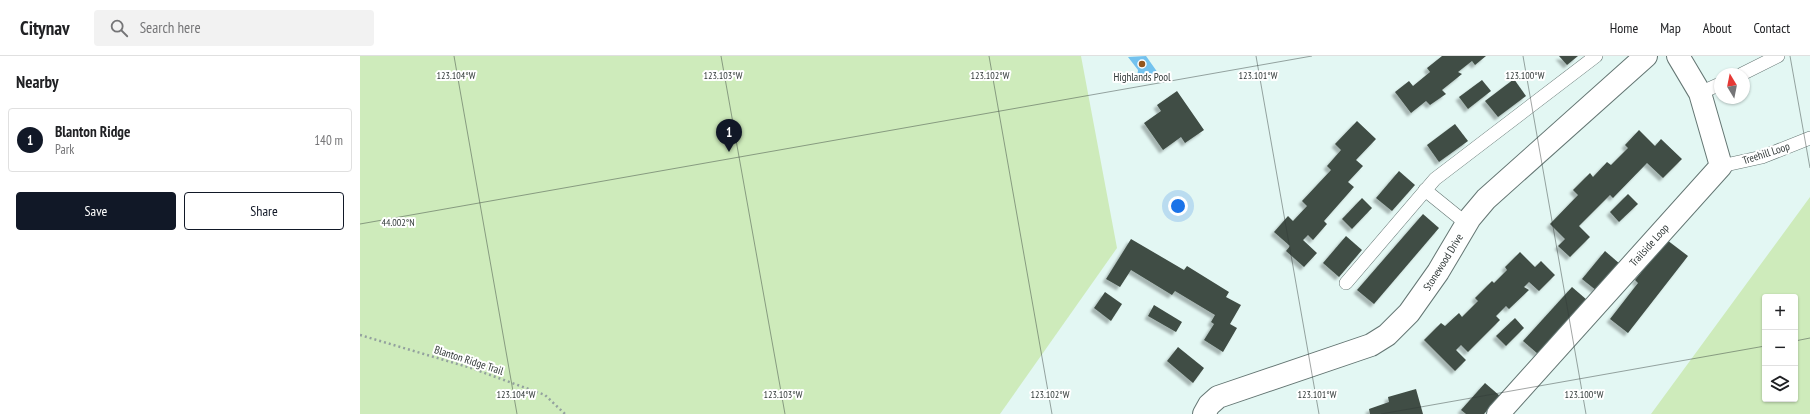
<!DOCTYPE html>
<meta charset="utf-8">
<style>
:root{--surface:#fff;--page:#f2f2f2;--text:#202124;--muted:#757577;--line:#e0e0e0;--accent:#111827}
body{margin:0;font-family:"PT Sans Narrow",sans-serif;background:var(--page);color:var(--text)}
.controls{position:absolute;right:12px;bottom:12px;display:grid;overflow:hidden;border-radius:4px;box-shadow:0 1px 3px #0004}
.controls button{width:36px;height:36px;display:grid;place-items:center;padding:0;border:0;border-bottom:1px solid var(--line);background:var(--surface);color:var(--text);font:20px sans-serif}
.compass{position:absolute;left:1354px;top:12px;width:36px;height:36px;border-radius:50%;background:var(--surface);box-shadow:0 1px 3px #0004;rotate:350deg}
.you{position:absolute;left:818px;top:150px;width:14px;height:14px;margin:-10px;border:3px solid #fff;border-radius:50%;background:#1a73e8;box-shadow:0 0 0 6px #1a73e833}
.badge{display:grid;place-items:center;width:26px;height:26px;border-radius:50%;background:var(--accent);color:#fff;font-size:13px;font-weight:700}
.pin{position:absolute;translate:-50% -33px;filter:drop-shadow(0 1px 2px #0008)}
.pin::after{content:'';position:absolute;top:21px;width:14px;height:12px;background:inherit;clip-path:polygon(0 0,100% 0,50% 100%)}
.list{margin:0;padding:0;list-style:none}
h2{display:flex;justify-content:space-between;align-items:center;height:52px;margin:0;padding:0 16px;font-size:17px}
h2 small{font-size:13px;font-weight:400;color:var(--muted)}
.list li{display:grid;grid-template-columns:26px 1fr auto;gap:12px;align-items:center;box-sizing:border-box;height:64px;margin:0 8px 8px;padding:0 8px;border:1px solid var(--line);border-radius:4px}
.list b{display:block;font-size:15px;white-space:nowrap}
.list p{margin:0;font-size:13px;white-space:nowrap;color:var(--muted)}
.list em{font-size:13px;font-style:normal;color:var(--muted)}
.actions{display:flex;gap:8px;padding:12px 16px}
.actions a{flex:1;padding:9px 0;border:1px solid var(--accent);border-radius:4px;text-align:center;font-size:14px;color:var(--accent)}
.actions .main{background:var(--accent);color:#fff}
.icon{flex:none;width:22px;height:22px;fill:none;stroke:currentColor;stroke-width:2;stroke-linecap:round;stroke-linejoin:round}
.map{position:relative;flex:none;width:1450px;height:358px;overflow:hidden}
header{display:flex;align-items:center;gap:24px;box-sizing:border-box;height:56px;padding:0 20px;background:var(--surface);border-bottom:1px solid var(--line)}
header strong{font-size:19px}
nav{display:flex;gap:22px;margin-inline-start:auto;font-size:14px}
.search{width:280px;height:36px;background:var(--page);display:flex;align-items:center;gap:10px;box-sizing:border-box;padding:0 14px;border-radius:4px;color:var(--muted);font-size:15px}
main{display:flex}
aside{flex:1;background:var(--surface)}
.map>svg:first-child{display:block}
.green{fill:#ceebbb;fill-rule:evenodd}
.water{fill:#73c2ee}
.building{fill:#404d45;filter:url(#shadow)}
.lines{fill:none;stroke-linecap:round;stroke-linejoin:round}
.lane-casing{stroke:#647673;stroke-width:14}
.street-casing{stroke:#647673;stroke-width:24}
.path{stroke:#93a19e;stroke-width:2.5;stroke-dasharray:2 3;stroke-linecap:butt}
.lane{stroke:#fff;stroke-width:13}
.street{stroke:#fff;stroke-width:22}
.ticks{fill:none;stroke:#313938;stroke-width:1;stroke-opacity:0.45}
.poi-dot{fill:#94551c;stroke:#fff;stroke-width:1.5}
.labels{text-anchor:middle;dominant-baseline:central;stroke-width:4;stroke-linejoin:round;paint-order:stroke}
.poi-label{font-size:11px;fill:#313938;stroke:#fff}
.street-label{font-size:11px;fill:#313938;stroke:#fff}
.ticks-label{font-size:10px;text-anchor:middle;fill:#313938;stroke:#fff;stroke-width:4;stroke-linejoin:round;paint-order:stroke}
</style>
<header>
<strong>Citynav</strong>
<div class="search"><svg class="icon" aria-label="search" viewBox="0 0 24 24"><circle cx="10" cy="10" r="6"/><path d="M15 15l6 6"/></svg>Search here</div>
<nav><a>Home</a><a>Map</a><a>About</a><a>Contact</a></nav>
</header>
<main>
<aside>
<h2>Nearby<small></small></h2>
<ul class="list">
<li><span class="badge">1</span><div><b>Blanton Ridge</b><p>Park</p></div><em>140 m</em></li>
</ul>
<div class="actions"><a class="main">Save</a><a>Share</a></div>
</aside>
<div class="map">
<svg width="1450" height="358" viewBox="0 0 1450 358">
<defs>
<filter id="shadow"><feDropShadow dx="-3.5" dy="3.5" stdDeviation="1" flood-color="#0004"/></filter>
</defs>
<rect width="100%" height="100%" fill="#e3f7f3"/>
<g class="green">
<path d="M0 0H721L757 192 640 358H0Z"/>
<path d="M1450 141V358H1291ZM1405 241H1435V343H1405Z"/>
</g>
<path class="water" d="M786 0 798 17 785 26 777 22 778 14 768 1Z"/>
<g class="building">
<path d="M1082 0H1126L1115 9 1112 5 1098 16 1102 18 1082 34 1086 38 1070 49 1066 45 1051 57 1035 36 1049 25 1053 30 1070 16 1067 12Z"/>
<path d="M1199 0H1218L1207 9Z"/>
<path d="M1154 23 1166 40 1138 61 1125 45Z"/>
<path d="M1122 24 1131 35 1108 53 1099 41Z"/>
<path d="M817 35 844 74 825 87 821 81 803 94 784 67 801 55 797 49Z"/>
<path d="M997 65 1016 83 996 104 1003 110 988 126 994 131 964 165 967 168 953 184 948 179 943 184 957 197 944 211 926 195 930 190 914 176 928 160 933 165 947 150 942 145 971 114 967 110 981 94 975 88Z"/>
<path d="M1095 68 1108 85 1079 106 1067 89Z"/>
<path d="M1279 74 1295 90 1301 83 1322 103 1303 122 1287 107 1253 142 1250 139 1219 170 1230 181 1210 201 1198 190 1205 183 1190 168 1218 139 1213 134 1230 117 1233 121 1247 106 1251 109 1268 92 1265 89Z"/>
<path d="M1039 115 1055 129 1032 155 1016 142Z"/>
<path d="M1268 138 1278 148 1259 166 1250 156Z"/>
<path d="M1002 142 1012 152 992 173 982 163Z"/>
<path d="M1063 158 1079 172 1014 248 997 234Z"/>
<path d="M986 180 1002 194 979 221 963 207Z"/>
<path d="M771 183 824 214 827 210 869 236 866 241 881 249 870 268 877 272 863 296 844 284 854 268 851 266 855 259 815 235 812 239 771 214 760 231 746 223Z"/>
<path d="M1307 184 1328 200 1268 277 1250 263 1278 227 1275 224Z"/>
<path d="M1245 195 1260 208 1237 235 1222 223Z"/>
<path d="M1160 196 1175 211 1181 205 1195 219 1179 235 1169 226 1164 231 1169 234 1149 253 1146 250 1136 260 1140 264 1108 296 1101 289 1096 294 1106 304 1095 315 1064 284 1081 267 1085 270 1099 257 1102 261 1118 245 1115 242 1132 225 1134 227 1147 214 1145 211Z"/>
<path d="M1212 231 1227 244 1178 298 1163 285Z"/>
<path d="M745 236 762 248 751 265 734 252Z"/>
<path d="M794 249 822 266 816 276 788 260Z"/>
<path d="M1155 262 1164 272 1146 290 1136 280Z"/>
<path d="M818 291 844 312 833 327 807 305Z"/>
<path d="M1125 327 1140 340 1124 358H1106L1101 354Z"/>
<path d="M1056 333 1063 358H1010L1009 353 1029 346 1028 341Z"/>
</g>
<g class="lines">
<g class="lane-casing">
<g id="lane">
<path d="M1382 18 1418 0"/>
<path d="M1340 37 1360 28"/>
<path d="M1361 110 1402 101 1450 82"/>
<path d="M1065 134 1107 168"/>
<path d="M986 227 1075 123 1236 0"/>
</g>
</g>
<g class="street-casing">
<g id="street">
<path d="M844 358 849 349 858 341 1011 289 1027 279 1049 257 1078 216 1110 162 1126 143 1286 0"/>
<path d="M1138 358 1361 110 1340 37 1318 0"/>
</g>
</g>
<path class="path" d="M0 279 111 312 185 339 205 358"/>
<use href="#lane" class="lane"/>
<use href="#street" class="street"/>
</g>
<path class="ticks" d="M94 0 157 358M361 0 425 358M629 0 692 358M896 0 959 358M1163 0 1226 358M1430 0 1450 112M0 168 952 0M1435 285 1450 282M1021 358 1405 290"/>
<circle class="poi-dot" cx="782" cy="8" r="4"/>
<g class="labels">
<g class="poi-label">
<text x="782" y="21">Highlands Pool</text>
</g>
<g class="street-label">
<text transform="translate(1406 97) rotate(-18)">Treehill Loop</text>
<text transform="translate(1289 189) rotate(-48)">Trailside Loop</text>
<text transform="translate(1083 206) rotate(-58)">Stonewood Drive</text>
<text transform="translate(109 304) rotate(18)">Blanton Ridge Trail</text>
</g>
</g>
<g class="ticks-label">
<text x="96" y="23">123.104°W</text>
<text x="363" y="23">123.103°W</text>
<text x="630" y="23">123.102°W</text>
<text x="898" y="23">123.101°W</text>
<text x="1165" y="23">123.100°W</text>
<text x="38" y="170">44.002°N</text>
<text x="156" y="342">123.104°W</text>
<text x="423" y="342">123.103°W</text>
<text x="690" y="342">123.102°W</text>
<text x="957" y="342">123.101°W</text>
<text x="1224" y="342">123.100°W</text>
</g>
</svg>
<div class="controls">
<button>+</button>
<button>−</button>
<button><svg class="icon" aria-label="layers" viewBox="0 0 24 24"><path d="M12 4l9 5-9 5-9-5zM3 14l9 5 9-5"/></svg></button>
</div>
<svg class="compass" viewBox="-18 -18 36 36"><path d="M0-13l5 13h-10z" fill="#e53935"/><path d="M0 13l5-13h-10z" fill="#757577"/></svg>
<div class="you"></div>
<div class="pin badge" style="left:369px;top:96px">1</div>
</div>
</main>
